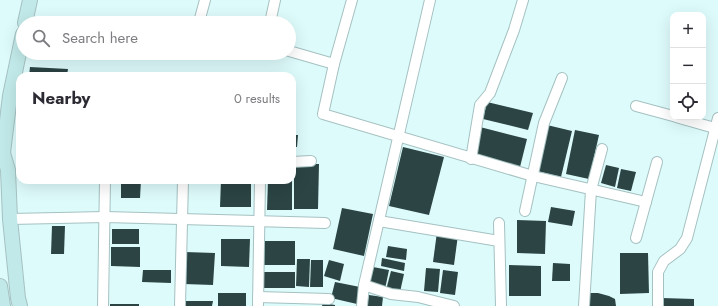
<!DOCTYPE html>
<meta charset="utf-8">
<style>
:root{--surface:#fff;--page:#f7f7f7;--text:#2b2b33;--muted:#7c7c81;--line:#e1e1e2}
body{margin:0;font-family:Jost,sans-serif;background:var(--page);color:var(--text)}
.controls{position:absolute;right:12px;top:12px;display:grid;overflow:hidden;border-radius:8px;box-shadow:0 4px 16px #0002}
.controls button{width:36px;height:36px;display:grid;place-items:center;padding:0;border:0;border-bottom:1px solid var(--line);background:var(--surface);color:var(--text);font:20px sans-serif}
.list{margin:0;padding:0;list-style:none}
h2{display:flex;justify-content:space-between;align-items:center;height:52px;margin:0;padding:0 16px;font-size:17px}
h2 small{font-size:13px;font-weight:400;color:var(--muted)}
.icon{flex:none;width:22px;height:22px;fill:none;stroke:currentColor;stroke-width:2;stroke-linecap:round;stroke-linejoin:round}
.map{position:relative;flex:none;width:718px;height:306px;overflow:hidden}
.search{position:absolute;background:var(--surface);box-shadow:0 4px 16px #0002;left:16px;top:16px;width:280px;height:44px;display:flex;align-items:center;gap:10px;box-sizing:border-box;padding:0 14px;border-radius:22px;color:var(--muted);font-size:15px}
.panel{position:absolute;background:var(--surface);box-shadow:0 4px 16px #0002;left:16px;top:72px;width:280px;height:112px;border-radius:12px}
.map>svg:first-child{display:block}
.building{fill:#2c4444}
.lines{fill:none;stroke-linecap:round;stroke-linejoin:round}
.minor-casing{stroke:#a5c1c1;stroke-width:12}
.secondary-casing{stroke:#a5c1c1;stroke-width:16}
.minor{stroke:#fff;stroke-width:10}
.secondary{stroke:#c2e9e9;stroke-width:14}
</style>
<div class="map">
<svg width="718" height="306" viewBox="0 0 718 306">
<rect width="100%" height="100%" fill="#defbfb"/>
<g class="building">
<path d="M30 67 68 69 67 76H29Z"/>
<path d="M487 102 533 113 528 130 483 119Z"/>
<path d="M547 125 572 131 561 177 537 171Z"/>
<path d="M480 127 527 139 520 167 473 155Z"/>
<path d="M575 130 599 135 589 179 566 174Z"/>
<path d="M292 135H298L297 147H292Z"/>
<path d="M403 147 444 157 429 215 389 206Z"/>
<path d="M294 164H319L318 209H294Z"/>
<path d="M606 165 619 168 615 187 601 183Z"/>
<path d="M621 169 636 172 631 191 617 188Z"/>
<path d="M121 180H141L140 198H121Z"/>
<path d="M221 180H251V207H220Z"/>
<path d="M268 180H292V210H267Z"/>
<path d="M551 207 575 211 572 226 548 222Z"/>
<path d="M342 208 373 214 364 256 333 249Z"/>
<path d="M517 220 546 221 545 254 517 253Z"/>
<path d="M52 226H65L64 254H51Z"/>
<rect x="112" y="229" width="27" height="15"/>
<path d="M437 232 458 235 454 265 433 262Z"/>
<path d="M221 239H250L249 267 221 266Z"/>
<rect x="264" y="241" width="31" height="24"/>
<path d="M388 246 407 249 406 260 386 257Z"/>
<path d="M111 247H140V267L111 266Z"/>
<path d="M185 252 215 253 213 285 184 284Z"/>
<path d="M620 253H648L649 293 620 294Z"/>
<path d="M382 258 405 263 404 271 381 266Z"/>
<path d="M297 259H310L309 287 296 286Z"/>
<path d="M311 260H323V287H310Z"/>
<path d="M329 260 344 264 340 281 324 276Z"/>
<path d="M553 263 570 264V281H552Z"/>
<path d="M509 265 541 266V296H509Z"/>
<path d="M373 267 389 270 385 289 369 286Z"/>
<path d="M426 268 440 269 438 292 424 291Z"/>
<path d="M143 270H171V283L142 282Z"/>
<path d="M443 270 458 272 455 295 440 293Z"/>
<path d="M391 271 404 274 400 292 386 290Z"/>
<rect x="262" y="272" width="33" height="16"/>
<path d="M335 282 360 287 357 304 331 298Z"/>
<rect x="218" y="293" width="28" height="13"/>
<path d="M588 293H598L609 296 615 299 616 306H587Z"/>
<path d="M369 295 383 297 382 306H367Z"/>
<path d="M662 298 694 299V306H662Z"/>
<path d="M183 301H213L212 306H183Z"/>
<path d="M323 303 335 305V306H322Z"/>
<rect x="110" y="304" width="29" height="2"/>
</g>
<g class="lines">
<g class="minor-casing">
<g id="minor">
<path d="M352 0 334 64 323 114 533 176 646 202"/>
<path d="M201 23 199 22 205 0"/>
<path d="M270 23 275 0"/>
<path d="M289 51 334 64"/>
<path d="M636 106 673 116"/>
<path d="M676 117 718 129"/>
<path d="M471 159 480 105 490 93 514 30 523 0"/>
<path d="M292 162 311 161"/>
<path d="M525 211 544 123 562 78"/>
<path d="M10 219 105 217 325 223"/>
<path d="M379 221 499 241"/>
<path d="M499 223 501 306"/>
<path d="M636 238 657 162"/>
<path d="M364 285 391 294 418 297 454 306"/>
<path d="M258 297 329 299"/>
<path d="M103 306 105 180"/>
<path d="M180 306 183 180"/>
<path d="M258 306 260 180"/>
<path d="M362 306 364 285 430 0"/>
<path d="M584 306 591 190 602 149"/>
<path d="M658 306V272L664 261 680 249 687 238 718 118"/>
</g>
</g>
<g class="secondary-casing">
<g id="secondary">
<path d="M25 23 30 0"/>
<path d="M3 153 8 170 10 219 18 298 20 306"/>
<path d="M0 158 3 153 10 96 23 34"/>
<path d="M0 286 3 306"/>
</g>
</g>
<use href="#minor" class="minor"/>
<use href="#secondary" class="secondary"/>
</g>
</svg>
<div class="controls">
<button>+</button>
<button>−</button>
<button><svg class="icon" aria-label="locate" viewBox="0 0 24 24"><circle cx="12" cy="12" r="6"/><path d="M12 2v4M12 18v4M2 12h4M18 12h4"/></svg></button>
</div>
<div class="search"><svg class="icon" aria-label="search" viewBox="0 0 24 24"><circle cx="10" cy="10" r="6"/><path d="M15 15l6 6"/></svg>Search here</div>
<section class="panel">
<h2>Nearby<small>0 results</small></h2>
<ul class="list">
</ul>
</section>
</div>
